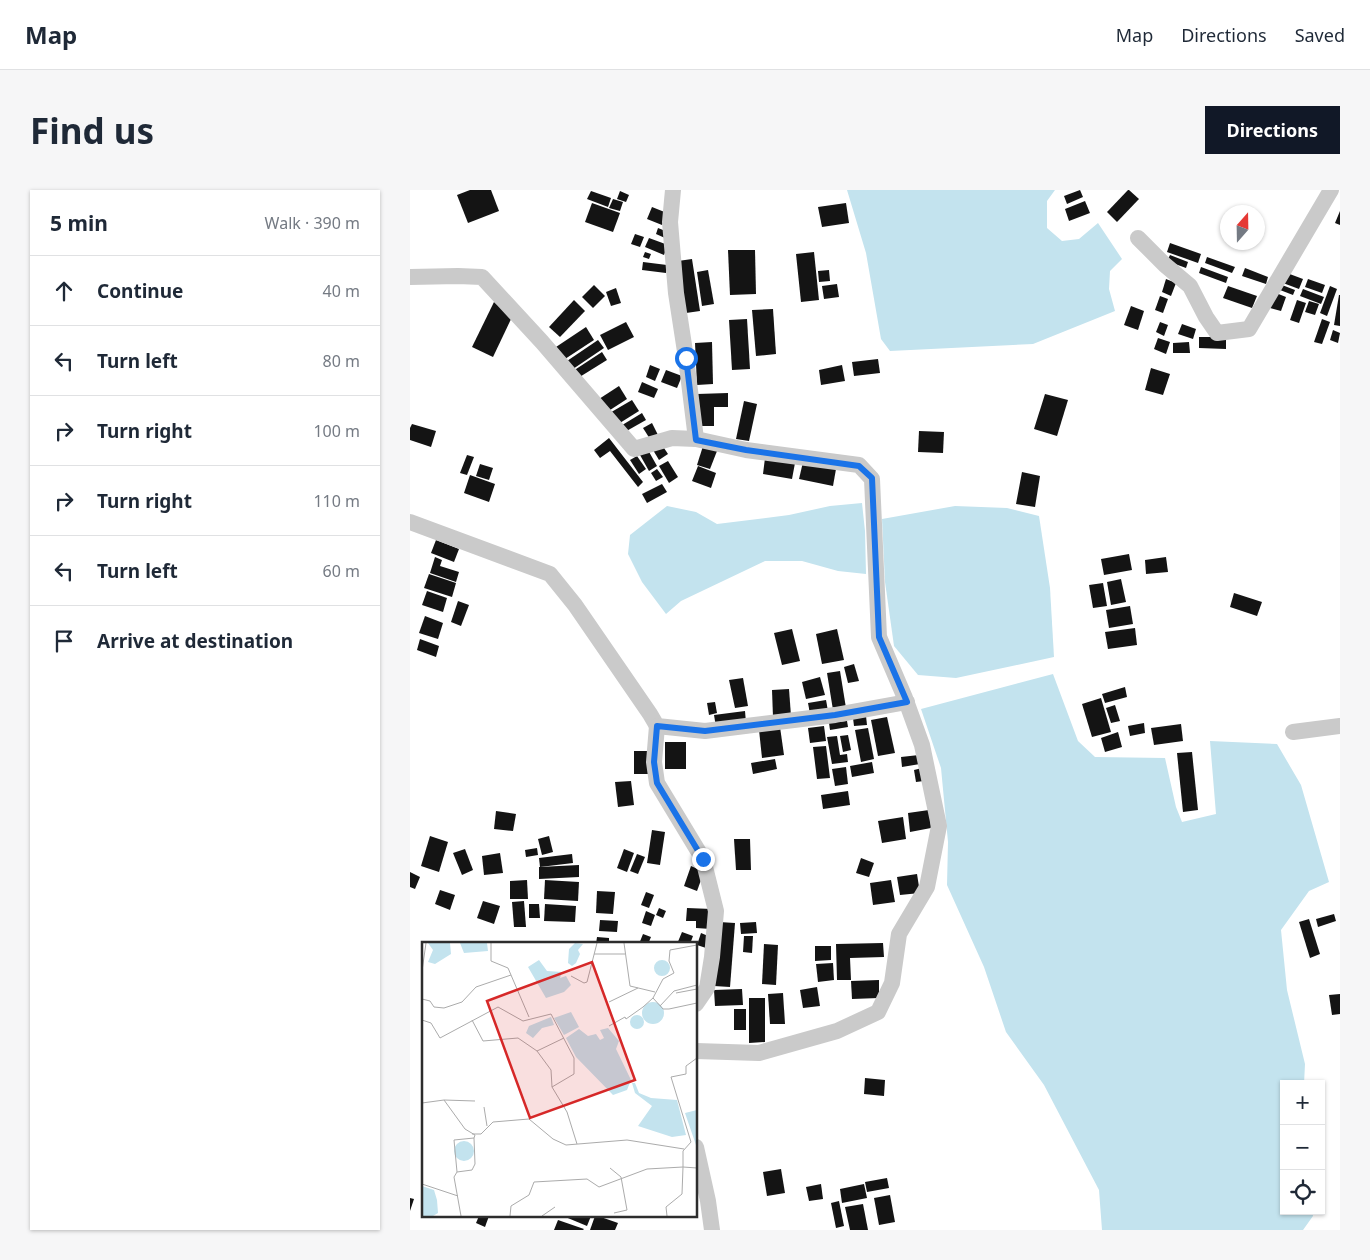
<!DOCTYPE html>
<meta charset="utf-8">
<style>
:root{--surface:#fff;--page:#f6f6f7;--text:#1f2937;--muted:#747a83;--line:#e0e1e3;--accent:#111827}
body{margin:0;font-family:"Noto Sans",sans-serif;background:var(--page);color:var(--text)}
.controls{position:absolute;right:15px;bottom:15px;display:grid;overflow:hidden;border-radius:0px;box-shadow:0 1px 4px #0004}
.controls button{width:45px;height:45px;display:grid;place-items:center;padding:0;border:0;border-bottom:1px solid var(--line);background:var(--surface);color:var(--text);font:25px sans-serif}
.compass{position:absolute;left:810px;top:15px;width:45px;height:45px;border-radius:50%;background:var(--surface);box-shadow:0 1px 4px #0004;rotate:20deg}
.stop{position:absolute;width:15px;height:15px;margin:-11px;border:4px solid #1a73e8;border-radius:50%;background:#fff}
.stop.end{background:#1a73e8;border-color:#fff;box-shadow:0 1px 5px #0008}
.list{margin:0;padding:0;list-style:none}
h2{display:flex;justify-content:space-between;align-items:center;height:65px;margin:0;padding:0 20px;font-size:21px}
h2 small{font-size:16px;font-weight:400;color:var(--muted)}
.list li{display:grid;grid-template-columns:32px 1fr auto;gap:15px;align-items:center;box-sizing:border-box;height:70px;padding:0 20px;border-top:1px solid var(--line)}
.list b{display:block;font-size:19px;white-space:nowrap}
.list em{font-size:16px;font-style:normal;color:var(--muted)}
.icon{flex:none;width:28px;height:28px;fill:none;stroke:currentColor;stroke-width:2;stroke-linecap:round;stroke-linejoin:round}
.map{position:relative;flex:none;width:930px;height:1040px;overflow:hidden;border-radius:0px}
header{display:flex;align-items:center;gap:30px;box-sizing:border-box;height:70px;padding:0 25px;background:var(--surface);border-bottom:1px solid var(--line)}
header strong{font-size:24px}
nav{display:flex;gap:28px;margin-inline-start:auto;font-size:18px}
.intro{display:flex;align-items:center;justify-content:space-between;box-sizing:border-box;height:120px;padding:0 30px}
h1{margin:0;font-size:35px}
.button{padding:12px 22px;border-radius:0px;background:var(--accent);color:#fff;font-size:18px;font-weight:700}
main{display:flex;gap:30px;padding:0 30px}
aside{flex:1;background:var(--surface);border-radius:0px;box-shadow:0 1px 4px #0004}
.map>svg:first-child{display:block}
.water{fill:#c3e3ee}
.building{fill:#141414}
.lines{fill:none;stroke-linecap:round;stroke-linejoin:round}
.street{stroke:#cacaca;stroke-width:16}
.route{stroke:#1a73e8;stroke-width:6}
.inset-road{fill:none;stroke:#ababab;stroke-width:1}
.view{fill:#d62828;fill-opacity:0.15;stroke:#d62828;stroke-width:2.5}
.inset-edge{fill:none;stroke:#2d2d2d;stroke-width:2.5}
</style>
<header>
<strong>Map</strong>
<nav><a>Map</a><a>Directions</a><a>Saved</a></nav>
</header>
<div class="intro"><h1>Find us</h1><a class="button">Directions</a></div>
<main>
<aside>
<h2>5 min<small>Walk · 390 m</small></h2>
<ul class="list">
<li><svg class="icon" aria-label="ahead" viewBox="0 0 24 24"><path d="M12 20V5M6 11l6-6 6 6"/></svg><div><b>Continue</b></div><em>40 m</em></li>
<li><svg class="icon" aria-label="left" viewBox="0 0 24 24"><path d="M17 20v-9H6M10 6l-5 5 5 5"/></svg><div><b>Turn left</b></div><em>80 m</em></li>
<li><svg class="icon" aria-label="right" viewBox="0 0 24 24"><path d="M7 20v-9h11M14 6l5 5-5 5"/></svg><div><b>Turn right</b></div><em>100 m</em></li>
<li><svg class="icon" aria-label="right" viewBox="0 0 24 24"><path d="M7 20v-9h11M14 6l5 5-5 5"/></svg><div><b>Turn right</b></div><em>110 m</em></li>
<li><svg class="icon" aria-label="left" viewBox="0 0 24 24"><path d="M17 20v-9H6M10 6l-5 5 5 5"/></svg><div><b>Turn left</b></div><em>60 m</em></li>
<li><svg class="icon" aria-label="arrive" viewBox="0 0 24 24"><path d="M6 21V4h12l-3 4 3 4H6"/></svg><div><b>Arrive at destination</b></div></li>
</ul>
</aside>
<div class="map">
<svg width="930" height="1040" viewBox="0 0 930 1040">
<rect width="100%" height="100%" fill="#fff"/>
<g class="water">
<path d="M437 0H645L637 11V38L652 51 669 49 688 33 712 69 700 81 699 99 705 121 623 154 480 161 471 149 456 63Z"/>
<path d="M452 313 455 341 456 384 428 381 392 371H355L271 411 256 424 232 392 218 364 220 345 257 316 286 322 307 334 379 325 420 316Z"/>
<path d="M545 316 597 318 629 326 640 398 644 467 546 488 508 485 484 456 475 392 472 329Z"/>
<path d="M643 484 668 551 685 567 755 568 766 617 772 632 806 624 800 551 867 554 891 595 919 692 899 701 871 740 877 800 895 874 894 894H874V1021H902L903 1026 893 1040H692L689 1000 634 895 596 842 574 777 537 695 538 652 531 578 511 519Z"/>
</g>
<g class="building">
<path d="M60 0H81L89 21 58 33 47 5Z"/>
<path d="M670 0 673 7 657 14 654 6Z"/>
<path d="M718 0H719L729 9 707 32 697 22Z"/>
<path d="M181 1 201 8 198 17 177 9Z"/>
<path d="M210 1 219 5 216 12 207 9Z"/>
<path d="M203 9 213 12 210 21 199 18Z"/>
<path d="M675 11 680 23 659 31 655 19Z"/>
<path d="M182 13 210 23 203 42 175 32Z"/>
<path d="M436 13 439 33 412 37 408 17Z"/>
<path d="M242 17 257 23 252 35 237 29Z"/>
<path d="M930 21V35L925 33Z"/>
<path d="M248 38 258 42 255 48 246 44Z"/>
<path d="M225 44 234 47 230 57 221 54Z"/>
<path d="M239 48 258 55 254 65 235 57Z"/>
<path d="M760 53 791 64 788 73 757 62Z"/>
<path d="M318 60H345L346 104 320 105Z"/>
<path d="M235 62 241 64 239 69 233 67Z"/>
<path d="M404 62 409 110 391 112 386 64Z"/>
<path d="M760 65 778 72 776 78 757 71Z"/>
<path d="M797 67 825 77 822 83 795 73Z"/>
<path d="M282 69 290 121 276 123 268 71Z"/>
<path d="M233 72 257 75 256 83 232 80Z"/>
<path d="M791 77 818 87 816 93 789 83Z"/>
<path d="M835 78 858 87 856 94 832 86Z"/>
<path d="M298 80 304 114 292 116 287 82Z"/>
<path d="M419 80 420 91 409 92 408 81Z"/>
<path d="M877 83 893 89 889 99 873 93Z"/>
<path d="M756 89 766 93 761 106 752 102Z"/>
<path d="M898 89 915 95 912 103 895 97Z"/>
<path d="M427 94 429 107 414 109 412 96Z"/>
<path d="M184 95 195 106 183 118 172 107Z"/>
<path d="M872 95 885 100 883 105 870 100Z"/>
<path d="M818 96 847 106 842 118 813 108Z"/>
<path d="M920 96 927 99 917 126 910 123Z"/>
<path d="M206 98 211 113 201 116 196 102Z"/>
<path d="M893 99 914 107 911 114 890 106Z"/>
<path d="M866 103 876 107 871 121 860 118Z"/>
<path d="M929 105H930V136L924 135Z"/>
<path d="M750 106 758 109 753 123 745 120Z"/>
<path d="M164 110 175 121 150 147 139 137Z"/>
<path d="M887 110 896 113 889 133 880 130Z"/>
<path d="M899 111 909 114 905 125 895 122Z"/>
<path d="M84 112 102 127 83 167 62 157Z"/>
<path d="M721 116 734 121 728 140 714 135Z"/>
<path d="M363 119 366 164 346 166 342 120Z"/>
<path d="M337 129 340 179 322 180 319 130Z"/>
<path d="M912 129 920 132 912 154 904 152Z"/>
<path d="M216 132 224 147 198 160 190 145Z"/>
<path d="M750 132 758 135 754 146 746 142Z"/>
<path d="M772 134 786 139 783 149 768 144Z"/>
<path d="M176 137 184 150 155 169 146 157Z"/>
<path d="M923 140 930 143 928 153 920 150Z"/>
<path d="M789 147H816V159L789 158Z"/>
<path d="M748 148 760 152 756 164 744 159Z"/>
<path d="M188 150 194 158 163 179 157 171Z"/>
<path d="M302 152 303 194 287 195 285 153Z"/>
<path d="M779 152 780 163H763V153Z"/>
<path d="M192 162 197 170 168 188 163 181Z"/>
<path d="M468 169 470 183 444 186 442 172Z"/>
<path d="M240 175 250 179 245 191 236 187Z"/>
<path d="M432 175 435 191 411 195 409 180Z"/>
<path d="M741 178 760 184 753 205 735 200Z"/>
<path d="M256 180 272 186 267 198 251 192Z"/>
<path d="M232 192 248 199 244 208 228 202Z"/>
<path d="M209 196 217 209 197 222 189 209Z"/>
<path d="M318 203V217H304V236H288L287 204Z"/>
<path d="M635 204 658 210 647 246 624 239Z"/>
<path d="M222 210 229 221 205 236 198 224Z"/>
<path d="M334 211 347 214 339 251 326 249Z"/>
<path d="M232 223 236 230 213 243 209 237Z"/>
<path d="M242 233 248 245 240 249 233 238Z"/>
<path d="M2 234 26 241 21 257 0 250V238Z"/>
<path d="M509 241 534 242 533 263 508 262Z"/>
<path d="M199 248 233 292 228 297 200 261 190 268 184 260Z"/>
<path d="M252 255 258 264 249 270 243 260Z"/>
<path d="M293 256 307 261 300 279 287 275Z"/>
<path d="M238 260 247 276 239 281 230 265Z"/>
<path d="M57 265 64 267 57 285 50 283Z"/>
<path d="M227 266 236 279 229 284 220 270Z"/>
<path d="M355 268 385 273 382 289 353 284Z"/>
<path d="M258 271 268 287 259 293 249 276Z"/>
<path d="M393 272 426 279 423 296 389 289Z"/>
<path d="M70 274 83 278 79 290 66 286Z"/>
<path d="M288 276 306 283 301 298 282 291Z"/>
<path d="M247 279 253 287 246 291 241 283Z"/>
<path d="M612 282 630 286 625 317 606 314Z"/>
<path d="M60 285 85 294 79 312 54 303Z"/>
<path d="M252 294 257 302 237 313 232 304Z"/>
<path d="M26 350 49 359 44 372 21 363Z"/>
<path d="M719 364 722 380 694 385 691 369Z"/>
<path d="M25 367 32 370 30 376 49 382 46 392 20 383Z"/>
<path d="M756 367 758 382 736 384 735 370Z"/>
<path d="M19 384 46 393 42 407 14 398Z"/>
<path d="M711 389 716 412 701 415 697 392Z"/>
<path d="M693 393 697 416 683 418 679 395Z"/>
<path d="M17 401 37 408 33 422 12 415Z"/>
<path d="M824 403 852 412 847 426 820 417Z"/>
<path d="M48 411 59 415 51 436 41 432Z"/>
<path d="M720 416 723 434 699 438 696 420Z"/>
<path d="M15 426 33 433 28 449 9 443Z"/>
<path d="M725 438 727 455 698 459 695 442Z"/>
<path d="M382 439 390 471 372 475 364 443Z"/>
<path d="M427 439 434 470 412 474 406 444Z"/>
<path d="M10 449 29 456 26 467 7 460Z"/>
<path d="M444 474 449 491 438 493 434 477Z"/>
<path d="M430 481 436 518 423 520 417 483Z"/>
<path d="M410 487 415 505 396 509 392 492Z"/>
<path d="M333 488 338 516 325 518 319 490Z"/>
<path d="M715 497 717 507 695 513 692 504Z"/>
<path d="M379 499 381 526 363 527 362 500Z"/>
<path d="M691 508 701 542 682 547 672 514Z"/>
<path d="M416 510 418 521 400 524 398 513Z"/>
<path d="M305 512 307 523 299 525 297 513Z"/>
<path d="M705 515 710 531 701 533 696 518Z"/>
<path d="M335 521 336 533 306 537 304 525Z"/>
<path d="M456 526 457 535 444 536 443 528Z"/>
<path d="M477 527 485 563 468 566 461 530Z"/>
<path d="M437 531 438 537 420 540 419 533Z"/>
<path d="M734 533 735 543 720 546 718 536Z"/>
<path d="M771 534 773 551 744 555 741 538Z"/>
<path d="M414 536 416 551 400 553 398 538Z"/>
<path d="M370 537 374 565 352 568 349 540Z"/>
<path d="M458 538 464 569 451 572 445 540Z"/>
<path d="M708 542 712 557 695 562 691 548Z"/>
<path d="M438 545 441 560 433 562 430 546Z"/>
<path d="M427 546 430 565 437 564 438 572 422 574 417 547Z"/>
<rect x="255" y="552" width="21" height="27"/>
<path d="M416 556 420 588 407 589 403 557Z"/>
<path d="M224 561H239L238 584H224Z"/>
<path d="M782 562 788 620 773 622 767 563Z"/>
<path d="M509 565 510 574 492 577 491 567Z"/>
<path d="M365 569 367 579 343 584 341 573Z"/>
<path d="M462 572 464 583 442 587 440 576Z"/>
<path d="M436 577 438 594 425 596 422 579Z"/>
<path d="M512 578 514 591 506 592 504 580Z"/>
<path d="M221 591 224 615 208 617 205 592Z"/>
<path d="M438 601 440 615 413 619 411 605Z"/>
<path d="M519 620 521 638 500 642 498 623Z"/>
<path d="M86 621 106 624 103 641 84 639Z"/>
<path d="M493 627 496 649 472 653 468 631Z"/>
<path d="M242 640 255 642 250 675 237 673Z"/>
<path d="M20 646 38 652 29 682 11 676Z"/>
<path d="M139 646 143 662 132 665 128 649Z"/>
<path d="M324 649H340L341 680H326Z"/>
<path d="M127 658 128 665 116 667 115 660Z"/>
<path d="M55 659 63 680 52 685 43 663Z"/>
<path d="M214 659 224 663 217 682 207 678Z"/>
<path d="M90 663 93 683 74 685 72 666Z"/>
<path d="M162 664 163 673 130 677 129 668Z"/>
<path d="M227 664 235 667 228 684 220 681Z"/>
<path d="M451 668 464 673 459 687 446 683Z"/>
<path d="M169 675V687L129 689V677Z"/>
<path d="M281 676 294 682 287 701 274 696Z"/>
<path d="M0 682 10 687 5 699 0 697Z"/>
<path d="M507 684 510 703 490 705 487 687Z"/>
<path d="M117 690 118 709H100V691Z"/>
<path d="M135 690 169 692 168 711 134 709Z"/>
<path d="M481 690 485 712 463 715 460 693Z"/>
<path d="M30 700 45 705 40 720 25 714Z"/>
<path d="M187 701 205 702 203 724 186 723Z"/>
<path d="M236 702 244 705 239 718 231 715Z"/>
<path d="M73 711 90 716 84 734 67 728Z"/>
<path d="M114 711 116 737H104L102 712Z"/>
<path d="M119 714H129L130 728H119Z"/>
<path d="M135 714 166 716 165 732 134 731Z"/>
<path d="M249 718 256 721 253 728 246 725Z"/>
<path d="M277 718 302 719 301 739 286 738V731H276Z"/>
<path d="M236 721 245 725 241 736 232 733Z"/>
<path d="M924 724 926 731 908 737 906 729Z"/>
<path d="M899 729 910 764 900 768 889 732Z"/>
<path d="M190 730 208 731 207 742 189 741Z"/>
<path d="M309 732 325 733 320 797 304 796Z"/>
<path d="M346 732 347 743 331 744 330 733Z"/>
<path d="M272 742 283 746 280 754H267Z"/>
<path d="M291 743 303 748 299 759 287 755Z"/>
<path d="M233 744 241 747 238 754H229Z"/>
<path d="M334 746H343L342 763 333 762Z"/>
<path d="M187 747 199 748V754H186Z"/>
<path d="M473 753 474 767 440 768 441 790H427L426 754Z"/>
<path d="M354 754 368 755 366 795 352 794Z"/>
<path d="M405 756H421V770L405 771Z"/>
<path d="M423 773 424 790 408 792 406 774Z"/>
<path d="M469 790V808L442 809 441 791Z"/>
<path d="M407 797 410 816 393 818 390 800Z"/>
<path d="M332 799 333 815 305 816 304 800Z"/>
<path d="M373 803 375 834H360L358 804Z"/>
<path d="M930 804V824L922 825 919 805Z"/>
<path d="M339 808H355V852L339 853Z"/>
<rect x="324" y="819" width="12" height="21"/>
<path d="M455 888 475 890 474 906 454 904Z"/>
<path d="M371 979 375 1003 357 1006 353 982Z"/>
<path d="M477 988 479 998 457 1002 455 992Z"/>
<path d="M411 994 413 1009 399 1011 396 997Z"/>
<path d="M454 994 457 1008 432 1013 430 999Z"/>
<path d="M480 1005 485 1032 469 1035 464 1008Z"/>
<path d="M0 1008 4 1009 0 1021Z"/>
<path d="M429 1011 434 1036 426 1038 421 1013Z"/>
<path d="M453 1014 458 1040H440L435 1017Z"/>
<path d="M69 1026H79L75 1037 66 1033Z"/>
<path d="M153 1026H181L177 1036Z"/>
<path d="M185 1026H188L208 1033 205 1040H180Z"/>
<path d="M148 1030 174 1039 173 1040H144Z"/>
</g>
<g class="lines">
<g class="street">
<path d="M263 0 260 32 266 103 276 168 286 249"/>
<path d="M728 48 755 75 780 96 796 127 807 143 839 139 921 0"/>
<path d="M0 87 48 86 72 87 132 152 224 259 262 248 286 249 336 260 449 275 462 289 469 447 495 508 512 555 529 636 517 697 489 744 482 793 468 822 427 841 349 863 286 861"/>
<path d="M0 332 140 384 165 415 240 524 247 536 295 541 425 525 497 512"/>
<path d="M247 536 244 572 247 593 293 669 306 721 302 767 297 798 286 814"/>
<path d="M883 542 930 536"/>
<path d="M286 957 298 1011 302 1040"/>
</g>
</g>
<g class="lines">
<path class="route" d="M276 168 286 250 336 260 449 276 462 288 469 447 497 512 425 525 295 541 247 536 244 572 247 593 293 669"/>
</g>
<g transform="translate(12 752)">
<rect width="275" height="275" fill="#fff"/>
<path d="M6 1H28L29 12 13 22 6 20 11 8ZM38 1H65L66 9 42 11ZM153 1 161 2 156 8 158 12 154 21 150 24 146 21 147 7ZM232 26a8 8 0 1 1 16 0a8 8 0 1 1-16 0ZM117 18 125 29 140 30 138 36 144 34 149 43 142 50 124 56 106 25ZM220 71a11 11 0 1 1 22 0a11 11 0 1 1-22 0ZM149 70 157 85 142 93 132 76ZM208 80a7 7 0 1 1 14 0a7 7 0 1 1-14 0ZM129 75 132 83 120 86 111 96 104 91 107 84ZM186 86 197 99 194 107 209 138 205 148 191 153 154 115 144 96 157 87 166 94 174 92 178 98 182 96 178 88ZM210 141H213L217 151 229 156 255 158 264 193 250 195 216 184 230 164 213 151ZM275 168V206L263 171ZM32 209a10 10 0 1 1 20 0a10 10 0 1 1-20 0ZM0 244 12 248 15 258 16 271 11 274H0Z" fill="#c3e3ee"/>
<path class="inset-road" d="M69 1V19L86 26 107 75M202 1 208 44 233 50M172 12H203M0 29 4 1M149 34 162 41 165 40 175 1M254 51 275 47M231 56 241 67H247L275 61M0 57 8 59 12 65 22 66 40 60 54 45 89 33M187 60 216 46M238 64 252 49 275 43M0 78 9 81 18 96 76 65 101 79 129 72 152 116V132L130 145M50 78 61 99 96 96 115 109 142 96M187 84 203 75 204 77 221 65 231 56 241 37 252 31 247 19 248 8 275 3M115 109 129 128 130 145 145 170 155 202M22 158 53 159M0 161 22 158 43 187 53 193 52 196 32 198 35 230 32 235 39 274M62 165 65 184M50 192H59L71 180 107 177 131 197 144 203 205 198 262 207M188 226 199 235 205 268 192 271M35 230 50 228 53 222 52 196M0 242 36 254M88 274 89 264 107 253 112 240 165 237 177 245 225 227 261 225V209L269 200 249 135 264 132V124L275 116M120 274 133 265M245 274 244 265 260 252 261 225 275 226"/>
<path class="view" d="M170 20 213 138 108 176 65 59Z"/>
<rect width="275" height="275" class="inset-edge"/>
</g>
</svg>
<div class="controls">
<button>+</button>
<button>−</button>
<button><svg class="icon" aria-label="locate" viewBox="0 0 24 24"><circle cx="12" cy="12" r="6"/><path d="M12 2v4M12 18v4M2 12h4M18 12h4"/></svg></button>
</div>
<svg class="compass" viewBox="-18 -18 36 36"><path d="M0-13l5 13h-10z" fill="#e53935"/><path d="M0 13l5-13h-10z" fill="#747a83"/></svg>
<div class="stop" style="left:276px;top:168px"></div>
<div class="stop end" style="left:293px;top:669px"></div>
</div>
</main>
